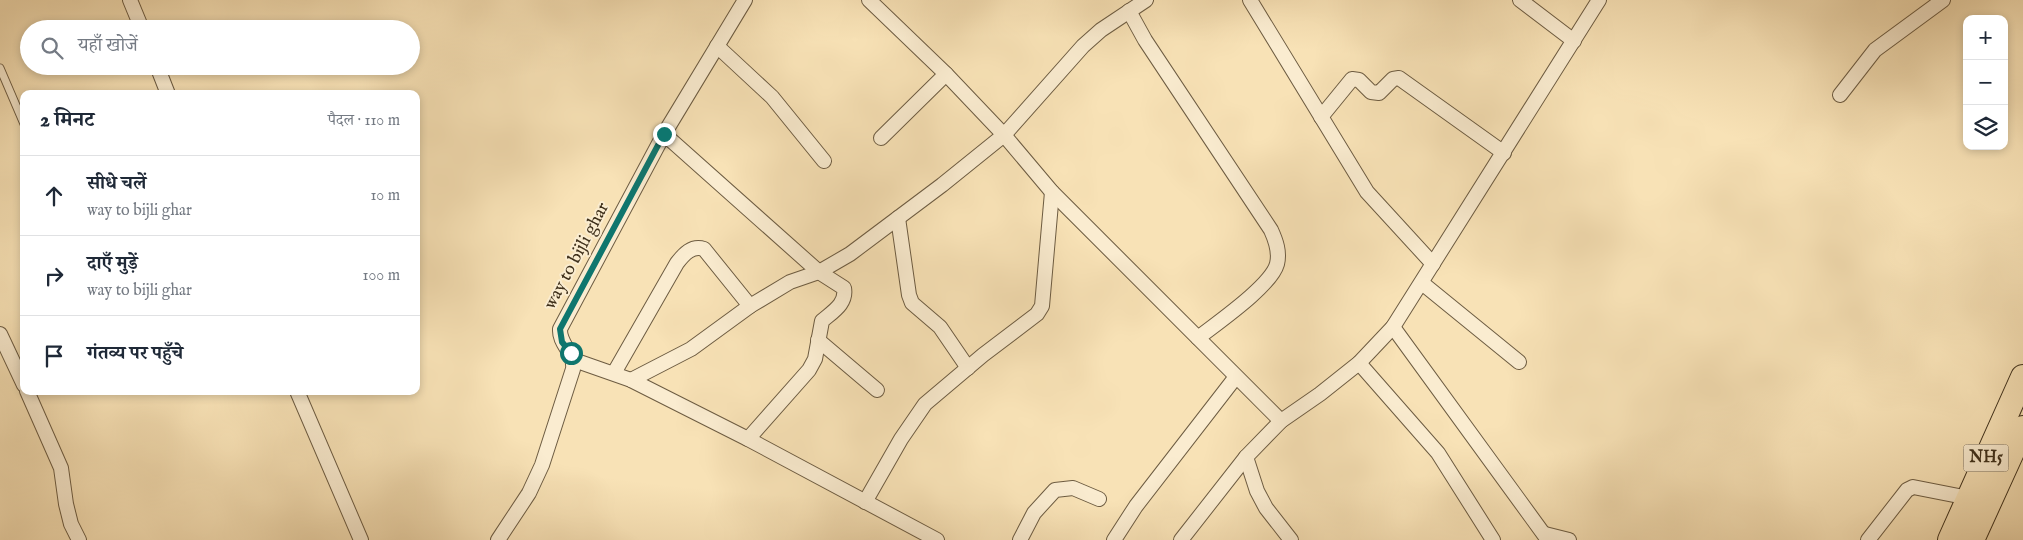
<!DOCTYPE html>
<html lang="hi">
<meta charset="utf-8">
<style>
:root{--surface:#fff;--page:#f2f2f3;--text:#1f2937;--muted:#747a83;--line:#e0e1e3}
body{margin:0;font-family:"IM FELL English","Noto Serif Devanagari",serif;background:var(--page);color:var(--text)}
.controls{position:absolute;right:15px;top:15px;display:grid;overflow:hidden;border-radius:10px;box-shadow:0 2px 8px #0003}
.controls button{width:45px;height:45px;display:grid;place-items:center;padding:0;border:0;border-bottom:1px solid var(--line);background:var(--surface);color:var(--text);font:25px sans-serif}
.stop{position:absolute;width:15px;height:15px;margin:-11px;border:4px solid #0f766e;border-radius:50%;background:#fff}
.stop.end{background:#0f766e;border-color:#fff;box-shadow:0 1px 5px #0008}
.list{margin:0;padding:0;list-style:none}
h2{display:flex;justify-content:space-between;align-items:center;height:65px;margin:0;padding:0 20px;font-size:21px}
h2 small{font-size:16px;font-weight:400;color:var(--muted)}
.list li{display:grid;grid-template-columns:32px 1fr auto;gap:15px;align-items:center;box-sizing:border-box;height:80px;padding:0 20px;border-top:1px solid var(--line)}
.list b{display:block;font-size:19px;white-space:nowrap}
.list p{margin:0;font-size:16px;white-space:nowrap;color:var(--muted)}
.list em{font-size:16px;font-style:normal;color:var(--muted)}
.icon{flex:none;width:28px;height:28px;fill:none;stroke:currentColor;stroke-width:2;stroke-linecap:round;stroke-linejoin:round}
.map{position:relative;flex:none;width:2023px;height:540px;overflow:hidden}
.search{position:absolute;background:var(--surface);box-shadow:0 2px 8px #0003;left:20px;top:20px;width:400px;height:55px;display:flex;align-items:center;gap:12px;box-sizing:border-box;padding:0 18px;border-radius:28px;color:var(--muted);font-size:19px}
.panel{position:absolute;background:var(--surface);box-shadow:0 2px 8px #0003;left:20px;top:90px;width:400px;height:305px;border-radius:10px}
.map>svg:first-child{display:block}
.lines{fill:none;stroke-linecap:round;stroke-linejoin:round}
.lane-casing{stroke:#6d5c42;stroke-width:9}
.street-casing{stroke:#6d5c42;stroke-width:16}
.highway-casing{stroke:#3f301b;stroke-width:26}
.lane{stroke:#faecd0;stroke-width:7}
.street{stroke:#faecd0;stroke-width:14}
.highway{stroke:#f8e2b6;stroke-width:24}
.route{stroke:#0f766e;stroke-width:6}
.labels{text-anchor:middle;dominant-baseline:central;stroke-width:4;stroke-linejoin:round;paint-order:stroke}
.shield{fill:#faecd0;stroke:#776851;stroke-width:1}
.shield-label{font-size:16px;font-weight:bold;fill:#3f301b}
.street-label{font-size:18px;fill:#3f301b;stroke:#faecd0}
</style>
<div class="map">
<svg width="2023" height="540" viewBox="0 0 2023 540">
<rect width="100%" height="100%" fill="#f8e2b6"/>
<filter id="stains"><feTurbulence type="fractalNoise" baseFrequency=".004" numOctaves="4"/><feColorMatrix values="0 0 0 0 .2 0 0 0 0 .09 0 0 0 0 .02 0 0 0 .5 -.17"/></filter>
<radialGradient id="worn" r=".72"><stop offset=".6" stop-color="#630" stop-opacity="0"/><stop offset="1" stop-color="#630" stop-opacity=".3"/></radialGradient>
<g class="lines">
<g class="lane-casing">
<path id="lane" d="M0 68 24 124"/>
</g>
<g class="street-casing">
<g id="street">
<path d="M130 0 142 29"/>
<path d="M869 0 946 74 1004 135 1052 192 1281 421"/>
<path d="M1250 0 1367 192 1433 264"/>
<path d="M1520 0 1574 41"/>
<path d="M1129 11 1145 40 1271 230C1276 241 1280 252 1277 264 1271 286 1217 323 1198 338"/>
<path d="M717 46 772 97 824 161"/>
<path d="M157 66 168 94"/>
<path d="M1840 95 1875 50 1943 0"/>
<path d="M1321 117 1352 79 1359 80 1371 92 1379 93 1393 79 1399 78 1504 153"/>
<path d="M664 134 819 272 844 288C847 304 832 312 822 321L815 359 809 370 748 439"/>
<path d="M881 138 946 74"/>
<path d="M898 218 909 295 912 303 940 327 968 368"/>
<path d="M1422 283 1519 362"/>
<path d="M1393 327 1548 540"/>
<path d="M0 334 24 385"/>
<path d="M818 340 877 390"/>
<path d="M574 360 631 380 748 439 937 540"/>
<path d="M1359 363 1438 453 1493 540"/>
<path d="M614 373 677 263C684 254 692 245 704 249L750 306"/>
<path d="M631 380 691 349 750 306 790 282 819 272 850 254 942 185 1004 135 1083 46 1101 30 1146 0"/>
<path d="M27 391 61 468 66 504 71 524 79 540"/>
<path d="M297 391 361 540"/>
<path d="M1246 457 1257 491 1266 508 1291 540"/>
<path d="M865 502 901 439 925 404 983 355 1037 314 1042 306 1052 192"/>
<path d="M1545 534 1569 540"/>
<path d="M498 540 529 493 542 465 573 369C575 352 559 345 560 329L664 134 745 0"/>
<path d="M1020 540 1034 513 1055 490 1073 488 1099 499"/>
<path d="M1114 540 1136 506 1235 378"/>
<path d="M1181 540 1246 457 1281 421 1320 394 1359 363 1393 327 1599 0"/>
<path d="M1868 540 1907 490 1913 487 1969 498"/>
</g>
</g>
<g class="highway-casing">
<g id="highway">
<path d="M1950 540 2023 377"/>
<path d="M1972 540 2023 428"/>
</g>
</g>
<use href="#lane" class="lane"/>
<use href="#street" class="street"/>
<use href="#highway" class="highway"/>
</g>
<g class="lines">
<path class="route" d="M571 353 562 342 560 329 664 134"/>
</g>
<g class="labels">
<rect class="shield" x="1963.5" y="444.5" width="45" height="27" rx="4"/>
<g class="shield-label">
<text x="1986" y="458">NH5</text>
</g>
<g class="street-label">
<text transform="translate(577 256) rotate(-62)">way to bijli ghar</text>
</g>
</g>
<rect width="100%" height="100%" filter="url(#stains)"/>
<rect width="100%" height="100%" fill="url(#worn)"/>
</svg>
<div class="controls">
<button>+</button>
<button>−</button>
<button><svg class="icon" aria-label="layers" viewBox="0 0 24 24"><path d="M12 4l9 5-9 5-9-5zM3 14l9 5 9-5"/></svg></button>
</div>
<div class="stop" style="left:571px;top:353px"></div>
<div class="stop end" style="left:664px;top:134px"></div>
<div class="search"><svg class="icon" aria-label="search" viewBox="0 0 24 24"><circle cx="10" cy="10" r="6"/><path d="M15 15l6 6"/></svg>यहाँ खोजें</div>
<section class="panel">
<h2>2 मिनट<small>पैदल · 110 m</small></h2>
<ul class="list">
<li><svg class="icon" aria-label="ahead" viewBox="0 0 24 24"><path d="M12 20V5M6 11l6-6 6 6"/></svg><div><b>सीधे चलें</b><p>way to bijli ghar</p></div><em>10 m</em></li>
<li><svg class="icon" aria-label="right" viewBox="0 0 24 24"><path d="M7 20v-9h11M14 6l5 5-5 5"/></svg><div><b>दाएँ मुड़ें</b><p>way to bijli ghar</p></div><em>100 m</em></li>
<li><svg class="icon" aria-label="arrive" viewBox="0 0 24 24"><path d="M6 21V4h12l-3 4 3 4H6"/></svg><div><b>गंतव्य पर पहुँचे</b></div></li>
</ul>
</section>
</div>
